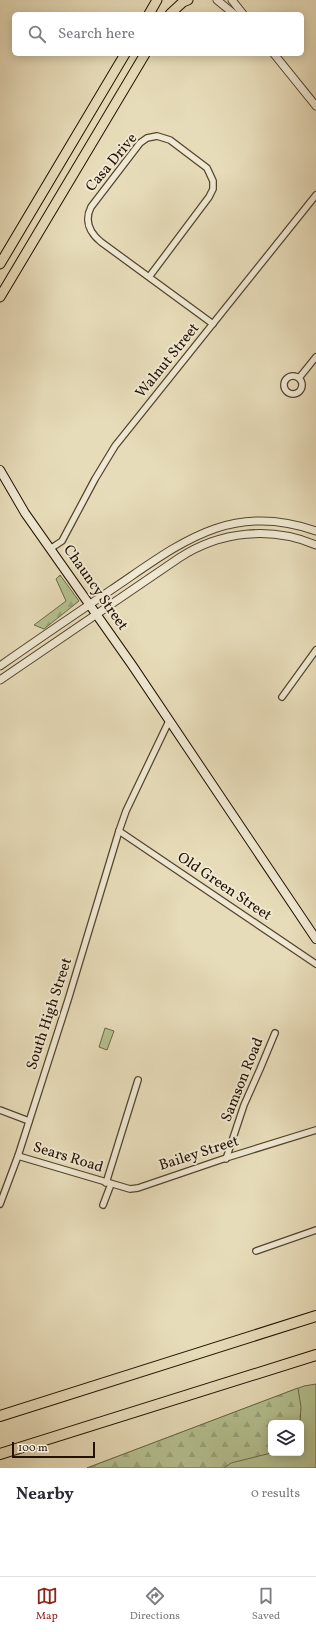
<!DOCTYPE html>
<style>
:root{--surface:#fff;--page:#f2f2f3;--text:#2b2b33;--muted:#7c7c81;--line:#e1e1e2;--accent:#8f2418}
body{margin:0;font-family:Vollkorn,serif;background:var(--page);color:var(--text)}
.controls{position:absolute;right:12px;bottom:12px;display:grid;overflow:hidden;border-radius:6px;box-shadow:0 2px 10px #0003}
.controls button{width:36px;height:36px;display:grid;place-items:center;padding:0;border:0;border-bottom:1px solid var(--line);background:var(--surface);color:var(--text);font:20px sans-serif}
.scale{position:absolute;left:12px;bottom:10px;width:83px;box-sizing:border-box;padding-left:4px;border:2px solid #231200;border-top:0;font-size:11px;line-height:14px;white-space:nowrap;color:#231200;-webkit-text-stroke:3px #efe8d2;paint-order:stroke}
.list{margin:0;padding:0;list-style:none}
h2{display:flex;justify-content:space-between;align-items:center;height:52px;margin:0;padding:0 16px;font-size:17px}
h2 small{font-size:13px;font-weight:400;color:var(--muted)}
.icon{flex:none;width:22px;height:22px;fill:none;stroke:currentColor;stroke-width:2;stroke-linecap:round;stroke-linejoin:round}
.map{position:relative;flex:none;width:316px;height:1468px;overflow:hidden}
.search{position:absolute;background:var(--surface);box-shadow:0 2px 10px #0003;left:12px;right:12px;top:12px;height:44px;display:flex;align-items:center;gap:10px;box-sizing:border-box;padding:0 14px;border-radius:6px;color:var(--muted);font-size:15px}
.sheet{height:108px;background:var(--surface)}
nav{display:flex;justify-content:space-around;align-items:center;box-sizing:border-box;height:56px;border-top:1px solid var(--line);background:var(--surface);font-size:11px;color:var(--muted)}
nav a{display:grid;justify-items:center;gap:2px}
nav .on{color:var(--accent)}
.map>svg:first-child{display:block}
.green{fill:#b4c090;stroke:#6c6948;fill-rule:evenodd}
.forest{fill:url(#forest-firs);stroke:#6c6948}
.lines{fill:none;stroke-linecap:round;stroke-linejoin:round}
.minor-casing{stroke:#54442e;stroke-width:8}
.tertiary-casing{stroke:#54442e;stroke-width:9}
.secondary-casing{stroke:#231200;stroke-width:10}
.trunk-casing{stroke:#231200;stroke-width:11}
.motorway-casing{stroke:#231200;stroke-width:12}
.minor{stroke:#efe8d2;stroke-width:5.5}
.tertiary{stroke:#efe8d2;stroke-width:7}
.secondary{stroke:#efe8d2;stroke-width:8}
.trunk{stroke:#e7dcb9;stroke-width:9}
.motorway{stroke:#e7dcb9;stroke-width:10}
.labels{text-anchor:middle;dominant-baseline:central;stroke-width:4;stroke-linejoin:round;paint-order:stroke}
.street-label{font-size:15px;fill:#231200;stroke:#efe8d2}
</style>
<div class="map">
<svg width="316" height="1468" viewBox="0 0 316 1468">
<defs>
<pattern id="forest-firs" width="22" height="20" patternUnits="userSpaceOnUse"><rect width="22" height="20" fill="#b4c090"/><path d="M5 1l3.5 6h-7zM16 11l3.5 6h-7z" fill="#9aa47a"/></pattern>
</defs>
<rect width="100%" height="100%" fill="#e7dcb9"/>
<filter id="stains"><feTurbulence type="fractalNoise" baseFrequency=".005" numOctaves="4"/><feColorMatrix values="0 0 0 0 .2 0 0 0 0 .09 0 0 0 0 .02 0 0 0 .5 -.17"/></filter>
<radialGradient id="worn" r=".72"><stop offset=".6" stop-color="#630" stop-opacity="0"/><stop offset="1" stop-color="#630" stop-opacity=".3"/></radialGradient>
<g class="green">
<path d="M105 1028 114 1031 107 1050 99 1047Z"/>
<path d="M316 1384V1468H87L304 1386ZM271 1423H301V1453H271Z"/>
</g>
<g class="forest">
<path d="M60 575 79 601 44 629 34 625 66 601 56 579Z"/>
<path d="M298 1388 301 1407 300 1423H271V1453L231 1463 224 1468H87Z"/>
</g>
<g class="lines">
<g class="minor-casing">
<g id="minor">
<path d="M149 277 209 197 213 189V181L207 168 170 140 157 136 147 138 140 143 91 207C84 221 90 233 101 242L213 324"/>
<circle cx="293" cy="385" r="9"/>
<path d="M299 378 316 357"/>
<path d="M50 549 62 541 95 479 115 446 316 195"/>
<path d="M282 697 316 650"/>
<path d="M119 831 316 964"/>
<path d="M0 1110 29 1121"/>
<path d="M18 1156 130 1189 138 1188 229 1157 316 1130"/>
<path d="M226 1159 244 1105 260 1069 275 1033"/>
<path d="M106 1183 138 1080"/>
<path d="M0 1204 18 1156 68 1000 119 831 126 811 169 721"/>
<path d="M103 1205 111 1184"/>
<path d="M256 1251 316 1230"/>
</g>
</g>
<g class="tertiary-casing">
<g id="tertiary">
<path d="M217 0 234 14"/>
<path d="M232 0 243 14"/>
<path d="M274 54 316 106"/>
<path d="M0 666C37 640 74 615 111 590 178 545 229 500 316 531"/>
<path d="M0 680 179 558C220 531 271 526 316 545"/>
</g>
</g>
<g class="secondary-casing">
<path id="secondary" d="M0 470 25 513 132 665 316 939"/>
</g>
<g class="trunk-casing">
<g id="trunk">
<path d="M149 14 157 0"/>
<path d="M170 14 183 2 188 0"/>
<path d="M0 264 125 54"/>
<path d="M0 297 145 54"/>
</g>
</g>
<g class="motorway-casing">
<g id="motorway">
<path d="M0 1416 316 1316"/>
<path d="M0 1454 316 1355"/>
</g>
</g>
<use href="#minor" class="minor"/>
<use href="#tertiary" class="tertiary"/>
<use href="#secondary" class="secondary"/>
<use href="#trunk" class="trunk"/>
<use href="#motorway" class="motorway"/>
</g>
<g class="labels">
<g class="street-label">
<text transform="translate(112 163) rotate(-50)">Casa Drive</text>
<text transform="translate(168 361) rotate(-51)">Walnut Street</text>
<text transform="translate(95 588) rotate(55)">Chauncy Street</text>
<text transform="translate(224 887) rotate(34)">Old Green Street</text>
<text transform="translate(50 1014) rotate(-72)">South High Street</text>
<text transform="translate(243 1080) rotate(-68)">Samson Road</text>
<text transform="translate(199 1154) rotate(-18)">Bailey Street</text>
<text transform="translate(68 1158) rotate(17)">Sears Road</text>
</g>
</g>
<rect width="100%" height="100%" filter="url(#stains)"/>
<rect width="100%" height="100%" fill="url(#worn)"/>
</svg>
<div class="controls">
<button><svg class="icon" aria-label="layers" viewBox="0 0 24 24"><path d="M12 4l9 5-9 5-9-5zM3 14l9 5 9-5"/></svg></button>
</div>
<div class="scale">100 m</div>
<div class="search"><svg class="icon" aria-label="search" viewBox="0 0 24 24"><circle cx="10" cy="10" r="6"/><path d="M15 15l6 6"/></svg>Search here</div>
</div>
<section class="sheet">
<h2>Nearby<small>0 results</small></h2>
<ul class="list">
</ul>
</section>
<nav>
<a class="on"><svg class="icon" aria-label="map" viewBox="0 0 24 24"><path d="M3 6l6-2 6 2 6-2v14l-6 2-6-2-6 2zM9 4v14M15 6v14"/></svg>Map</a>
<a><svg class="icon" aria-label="directions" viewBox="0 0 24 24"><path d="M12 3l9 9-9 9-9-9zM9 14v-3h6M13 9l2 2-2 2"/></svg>Directions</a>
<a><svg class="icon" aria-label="saved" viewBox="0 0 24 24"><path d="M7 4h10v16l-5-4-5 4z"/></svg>Saved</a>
</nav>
